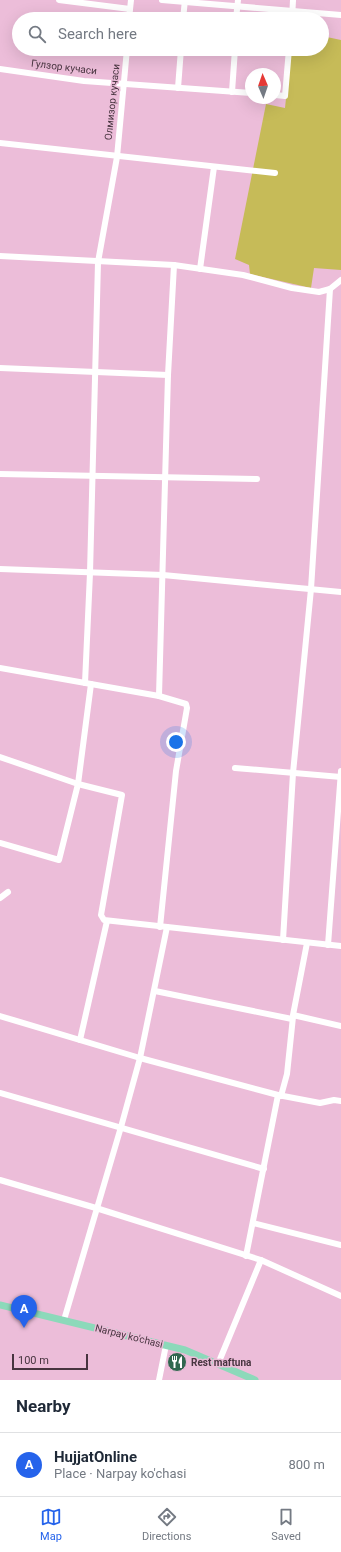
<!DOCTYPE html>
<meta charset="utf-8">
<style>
:root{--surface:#fff;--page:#f2f2f3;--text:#1f2937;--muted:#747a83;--line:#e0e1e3;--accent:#2563eb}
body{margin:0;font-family:Roboto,sans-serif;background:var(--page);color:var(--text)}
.compass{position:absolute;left:245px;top:68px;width:36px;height:36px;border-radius:50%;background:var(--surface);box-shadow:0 4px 16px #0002;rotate:358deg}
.scale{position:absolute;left:12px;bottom:10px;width:76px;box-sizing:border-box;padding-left:4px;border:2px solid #47343f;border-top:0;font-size:11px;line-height:14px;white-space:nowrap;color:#47343f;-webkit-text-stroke:3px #ecbdd9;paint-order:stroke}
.you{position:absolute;left:176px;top:742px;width:14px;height:14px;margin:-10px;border:3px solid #fff;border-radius:50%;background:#1a73e8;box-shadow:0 0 0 6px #1a73e833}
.badge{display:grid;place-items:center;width:26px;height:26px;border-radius:50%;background:var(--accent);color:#fff;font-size:13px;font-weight:700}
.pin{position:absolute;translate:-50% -33px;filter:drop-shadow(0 1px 2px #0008)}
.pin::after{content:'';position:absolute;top:21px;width:14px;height:12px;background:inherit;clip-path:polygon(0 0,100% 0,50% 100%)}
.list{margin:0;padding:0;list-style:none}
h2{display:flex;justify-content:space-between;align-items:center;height:52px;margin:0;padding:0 16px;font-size:17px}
h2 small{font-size:13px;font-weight:400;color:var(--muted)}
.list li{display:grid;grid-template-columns:26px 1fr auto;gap:12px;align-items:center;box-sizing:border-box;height:64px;padding:0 16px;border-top:1px solid var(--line)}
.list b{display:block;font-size:15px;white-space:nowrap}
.list p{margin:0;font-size:13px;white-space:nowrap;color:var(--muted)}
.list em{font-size:13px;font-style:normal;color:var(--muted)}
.icon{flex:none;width:22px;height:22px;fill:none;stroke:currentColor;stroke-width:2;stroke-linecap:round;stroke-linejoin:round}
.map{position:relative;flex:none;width:341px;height:1380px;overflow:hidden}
.search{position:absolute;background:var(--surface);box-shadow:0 4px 16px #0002;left:12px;right:12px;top:12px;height:44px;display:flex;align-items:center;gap:10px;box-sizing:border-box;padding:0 14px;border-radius:22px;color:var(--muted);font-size:15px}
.sheet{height:116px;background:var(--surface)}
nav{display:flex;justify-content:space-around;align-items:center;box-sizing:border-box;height:56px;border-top:1px solid var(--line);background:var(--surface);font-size:11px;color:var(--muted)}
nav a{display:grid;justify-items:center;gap:2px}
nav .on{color:var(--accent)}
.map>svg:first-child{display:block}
.green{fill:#c6bb58}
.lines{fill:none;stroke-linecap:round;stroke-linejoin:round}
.minor{stroke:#fff;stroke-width:6}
.major{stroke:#8cd9ba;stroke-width:7}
.labels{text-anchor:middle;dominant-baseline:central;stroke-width:3;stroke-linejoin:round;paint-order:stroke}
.street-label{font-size:10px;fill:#47343f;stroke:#ecbdd9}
.poi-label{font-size:10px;font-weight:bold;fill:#47343f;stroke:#ecbdd9;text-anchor:start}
</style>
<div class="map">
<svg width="341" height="1380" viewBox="0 0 341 1380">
<rect width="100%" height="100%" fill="#ecbdd9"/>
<path class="green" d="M322 36 341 40V270L314 268 311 288 250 274 249 265 235 259 266 104 285 108 291 49H322Z"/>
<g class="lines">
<g class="minor">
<path d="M59 0 130 9"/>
<path d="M162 0 341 15"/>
<path d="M129 19 131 0"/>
<path d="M183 19 185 0"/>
<path d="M236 19 238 0"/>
<path d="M292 19 293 0"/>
<path d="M0 69 84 81 251 93"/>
<path d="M178 88 181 49"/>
<path d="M232 92 235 49"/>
<path d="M275 95 285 96 289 49"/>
<path d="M0 143 275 173"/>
<path d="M0 256 174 265 243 275 292 288 319 292 330 289 341 280"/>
<path d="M200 269 214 167"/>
<path d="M0 368 168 375"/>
<path d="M0 474 257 479"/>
<path d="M0 569 163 575 341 592"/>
<path d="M0 668 159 696 186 704 187 708 176 771 160 927"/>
<path d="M85 683 90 573 98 262 117 157 127 49"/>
<path d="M159 696 168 375 174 265"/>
<path d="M0 757 78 784 122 795 101 915 104 920 341 946"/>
<path d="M235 768 341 777"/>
<path d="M0 843 59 860 78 784 91 684"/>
<path d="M0 898 8 892"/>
<path d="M283 940 293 773 311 589 330 289"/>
<path d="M307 943 293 1015 341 1026"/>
<path d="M328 945 341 771"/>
<path d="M155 991 292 1019"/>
<path d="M0 1016 140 1058 278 1095 320 1103 334 1100 341 1101"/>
<path d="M80 1040 107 921"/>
<path d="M0 1093 264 1169"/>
<path d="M281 1096 287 1074 293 1017"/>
<path d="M0 1180 96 1208 261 1260 341 1296"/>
<path d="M253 1223 341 1245"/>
<path d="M246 1256 278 1095"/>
<path d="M64 1320 121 1127 140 1058 167 927"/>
<path d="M218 1364 261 1260"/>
<path d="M159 1380 166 1345"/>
</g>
<path class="major" d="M0 1305 185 1350 255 1380"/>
</g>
<defs>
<g id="restaurant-disc" transform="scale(1)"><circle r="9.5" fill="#30674f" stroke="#ecbdd9"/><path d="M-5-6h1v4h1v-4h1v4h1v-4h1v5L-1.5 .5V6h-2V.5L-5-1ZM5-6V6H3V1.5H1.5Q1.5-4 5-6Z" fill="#fff"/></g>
</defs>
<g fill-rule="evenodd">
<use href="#restaurant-disc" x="177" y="1362"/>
</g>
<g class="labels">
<g class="street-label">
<text transform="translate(64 67) rotate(7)">Гулзор кучаси</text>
<text transform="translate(112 102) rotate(-84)">Олмизор кучаси</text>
<text transform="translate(129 1336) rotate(14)">Narpay ko'chasi</text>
</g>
<g class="poi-label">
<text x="191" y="1362">Rest maftuna</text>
</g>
</g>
</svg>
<svg class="compass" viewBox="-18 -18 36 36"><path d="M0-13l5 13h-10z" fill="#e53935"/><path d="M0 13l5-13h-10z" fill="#747a83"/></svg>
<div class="scale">100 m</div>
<div class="you"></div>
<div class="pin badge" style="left:24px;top:1328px">A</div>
<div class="search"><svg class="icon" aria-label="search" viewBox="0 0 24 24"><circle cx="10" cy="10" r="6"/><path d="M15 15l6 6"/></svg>Search here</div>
</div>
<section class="sheet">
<h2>Nearby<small></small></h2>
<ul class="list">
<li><span class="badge">A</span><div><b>HujjatOnline</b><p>Place · Narpay ko'chasi</p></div><em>800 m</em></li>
</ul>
</section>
<nav>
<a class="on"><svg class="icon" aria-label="map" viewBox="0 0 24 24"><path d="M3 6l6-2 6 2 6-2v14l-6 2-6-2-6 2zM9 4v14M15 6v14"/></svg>Map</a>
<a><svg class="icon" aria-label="directions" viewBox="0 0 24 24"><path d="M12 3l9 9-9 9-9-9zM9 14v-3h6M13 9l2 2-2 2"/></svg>Directions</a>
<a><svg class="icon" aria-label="saved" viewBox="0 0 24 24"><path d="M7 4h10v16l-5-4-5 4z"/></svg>Saved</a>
</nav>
